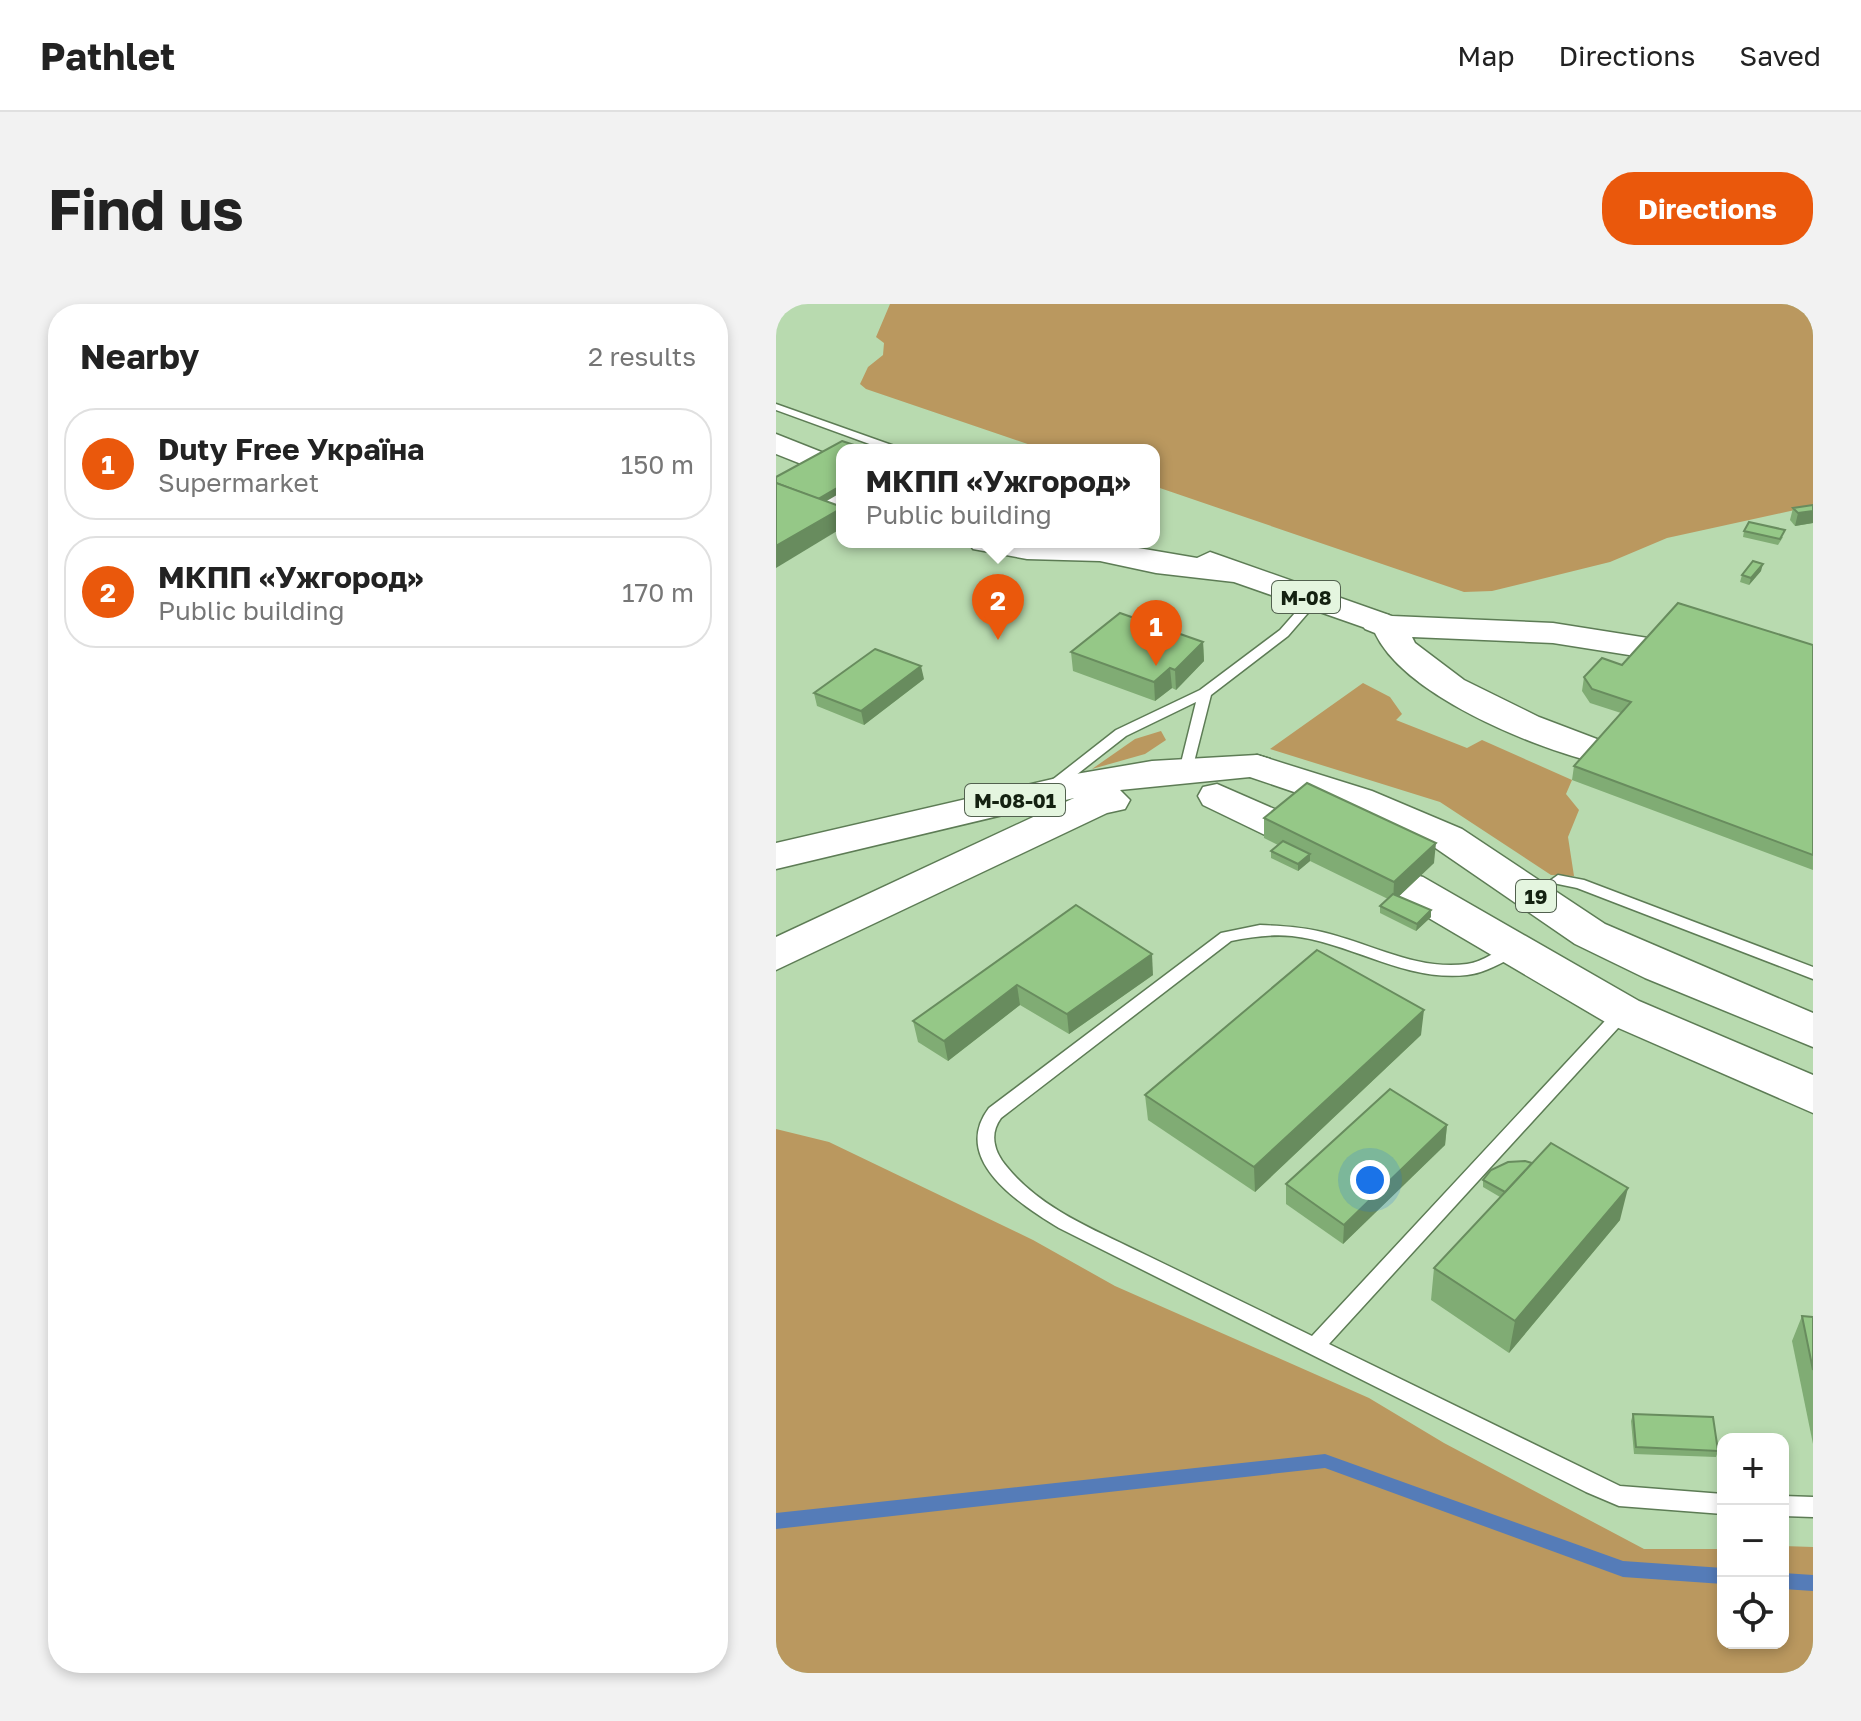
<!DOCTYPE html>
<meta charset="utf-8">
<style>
:root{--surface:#fff;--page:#f2f2f2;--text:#222;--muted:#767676;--line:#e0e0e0;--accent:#ea580c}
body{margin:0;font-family:"Golos Text",sans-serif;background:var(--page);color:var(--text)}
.controls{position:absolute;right:24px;bottom:24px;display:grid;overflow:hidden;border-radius:16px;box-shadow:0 4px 12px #0003}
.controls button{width:72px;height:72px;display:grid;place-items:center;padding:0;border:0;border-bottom:2px solid var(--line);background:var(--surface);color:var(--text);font:40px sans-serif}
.you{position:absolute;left:594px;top:876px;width:28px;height:28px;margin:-20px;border:6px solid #fff;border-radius:50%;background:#1a73e8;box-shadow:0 0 0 12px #1a73e833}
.badge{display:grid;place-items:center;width:52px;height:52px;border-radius:50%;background:var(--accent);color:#fff;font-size:26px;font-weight:700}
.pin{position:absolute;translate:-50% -66px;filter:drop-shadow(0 2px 4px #0008)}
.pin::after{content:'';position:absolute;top:42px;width:28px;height:24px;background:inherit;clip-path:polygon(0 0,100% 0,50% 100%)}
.popup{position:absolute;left:60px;top:140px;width:324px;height:104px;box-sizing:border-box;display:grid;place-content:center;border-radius:16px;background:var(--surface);filter:drop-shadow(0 2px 6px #0005);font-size:26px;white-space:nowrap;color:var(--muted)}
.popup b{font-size:30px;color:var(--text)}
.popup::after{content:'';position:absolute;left:50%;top:100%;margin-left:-16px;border:16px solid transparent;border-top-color:var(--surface)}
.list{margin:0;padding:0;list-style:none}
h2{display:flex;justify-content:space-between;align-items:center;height:104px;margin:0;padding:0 32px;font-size:34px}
h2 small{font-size:26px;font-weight:400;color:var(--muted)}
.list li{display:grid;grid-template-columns:52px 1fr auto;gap:24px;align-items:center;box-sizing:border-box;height:112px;margin:0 16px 16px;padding:0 16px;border:2px solid var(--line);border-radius:32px}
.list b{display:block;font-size:30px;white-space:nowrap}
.list p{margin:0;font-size:26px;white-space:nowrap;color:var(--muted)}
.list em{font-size:26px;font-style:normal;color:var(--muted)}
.icon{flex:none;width:44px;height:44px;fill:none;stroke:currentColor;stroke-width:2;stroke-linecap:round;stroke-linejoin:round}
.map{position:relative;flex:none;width:1037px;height:1369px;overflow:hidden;border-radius:32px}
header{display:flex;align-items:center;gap:48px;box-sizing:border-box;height:112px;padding:0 40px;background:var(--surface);border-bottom:2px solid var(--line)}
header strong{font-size:38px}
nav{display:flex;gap:44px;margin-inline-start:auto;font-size:28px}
.intro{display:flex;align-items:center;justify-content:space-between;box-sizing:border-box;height:192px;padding:0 48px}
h1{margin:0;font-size:56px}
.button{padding:20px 36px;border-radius:32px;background:var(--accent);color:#fff;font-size:28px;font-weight:700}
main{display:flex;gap:48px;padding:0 48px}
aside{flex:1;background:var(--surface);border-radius:32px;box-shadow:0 4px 12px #0003}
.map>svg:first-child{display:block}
.green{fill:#ba985f}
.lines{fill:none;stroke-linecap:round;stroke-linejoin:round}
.stream{fill:#557cb8;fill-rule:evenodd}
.service-casing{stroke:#5d7c55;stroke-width:3}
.primary-casing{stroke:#5d7c55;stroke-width:3}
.trunk-casing{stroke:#5d7c55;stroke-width:3}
.service{fill:#fff;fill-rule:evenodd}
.primary{fill:#fff;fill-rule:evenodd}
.trunk{fill:#fff;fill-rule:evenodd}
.wall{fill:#80ac74}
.shaded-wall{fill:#688c5e}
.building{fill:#95c887;stroke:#688c5e;stroke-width:2}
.labels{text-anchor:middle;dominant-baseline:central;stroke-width:6;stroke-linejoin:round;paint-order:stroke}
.shield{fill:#e4f5df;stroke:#52614f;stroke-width:2}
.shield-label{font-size:20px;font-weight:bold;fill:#142111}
</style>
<header>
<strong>Pathlet</strong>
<nav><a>Map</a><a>Directions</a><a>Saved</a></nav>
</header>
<div class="intro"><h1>Find us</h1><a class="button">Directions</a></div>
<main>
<aside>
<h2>Nearby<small>2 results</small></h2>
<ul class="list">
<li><span class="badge">1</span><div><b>Duty Free Україна</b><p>Supermarket</p></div><em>150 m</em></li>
<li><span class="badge">2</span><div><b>МКПП «Ужгород»</b><p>Public building</p></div><em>170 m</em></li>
</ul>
</aside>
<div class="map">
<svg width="1037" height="1369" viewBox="0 0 1037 1369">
<rect width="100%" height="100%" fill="#b8daaf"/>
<g class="green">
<path d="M114 0H1037V202L891 234 834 258 716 287 688 288 378 182V146H269L90 85 84 80 92 63 107 51 108 39 100 33Z"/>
<path d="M587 379 614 393 626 410 620 416 691 444 706 436 796 476 790 490 803 506 792 533 798 572 775 571 664 498 494 445Z"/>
<path d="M385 427 390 436 369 450 316 465 359 435Z"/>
<path d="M0 825 53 838 257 936 339 982 593 1094 668 1139 868 1245H947V1339H1007V1242L1037 1243V1369H0Z"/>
</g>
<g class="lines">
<g class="stream">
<path d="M549 1150 847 1257 947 1264V1280L847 1273 549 1164 0 1225V1209Z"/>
<path d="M1007 1269 1037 1271V1287L1007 1285Z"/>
</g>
<g class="service-casing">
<g id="service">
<path d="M0 100 124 144 125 146H110L0 106Z"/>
<path d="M538 291 544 295 512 332 435 391 415 470H405L403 467 420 398 350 432 281 486H271L269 483 271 480 340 426 424 386 504 326 534 292Z"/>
<path d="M782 571 808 576 1037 663V675L801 584 777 579 775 576Z"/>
<path d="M484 621C506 622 526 623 546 628 594 639 641 667 691 660 708 658 721 645 737 641L745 646 743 650C726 658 710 669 691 671 629 678 576 639 516 632 495 630 475 633 455 637L225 814C213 830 218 848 231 863 266 906 322 927 370 951 426 978 481 1005 536 1032L841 704H853L855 708 853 712 553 1040 844 1182 947 1190V1210L843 1202 810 1188 283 924C244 900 174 856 213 804L445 629Z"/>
<path d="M1007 1192 1037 1193V1213L1007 1212Z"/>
</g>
</g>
<g class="primary-casing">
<g id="primary">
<path d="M601 308 616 312 777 319 872 334 884 337 889 344 884 351 872 354 777 339 636 333 639 339 688 376 763 413 834 440 840 448 834 456 821 459C756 443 628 391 599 329L589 325 584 318 589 311Z"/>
<path d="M481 451 596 487 686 525 829 620 1037 709V743L869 674 799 640 658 543 568 505 468 471 462 463 468 455Z"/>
<path d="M441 480 517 513 523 522 517 531 503 535 489 531 427 501 422 492 427 483Z"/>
<path d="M632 569 647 573 863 697 1037 771V809L831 719 617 593 611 583 617 573Z"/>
</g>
</g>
<g class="trunk-casing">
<g id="trunk">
<path d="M0 130 53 151 58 157 53 163H33L0 150Z"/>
<path d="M55 186 66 189V207L44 201 40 195 44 189Z"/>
<path d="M192 238H327L421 254 434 248 613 311 618 318 613 325 601 328 458 278 380 269 324 257 251 255 197 245Z"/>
<path d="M481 451 494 455 500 463 494 471 344 486 354 496 349 505 331 509 0 666V633L298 494 0 565V539L294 471 376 457Z"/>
</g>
</g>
<use href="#service" class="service"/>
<use href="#primary" class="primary"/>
<use href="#trunk" class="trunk"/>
</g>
<g class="wall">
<path d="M1037 201V219L1019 222 1014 216 1017 204Z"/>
<path d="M968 227 1007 233 1002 241 967 233Z"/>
<path d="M985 267 973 281 964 278 966 271Z"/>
<path d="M427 338 428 357 400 386 396 384 379 397 297 367 295 348Z"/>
<path d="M1037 341V566L796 476 798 462 845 409 814 399 806 387 808 373 846 361Z"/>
<path d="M148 375 88 421 41 402 38 389Z"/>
<path d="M488 514 658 559 622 593 655 606V613L640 627 604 609V602L612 595 534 557 522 567 495 554V547L502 541 488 534Z"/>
<path d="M300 601 377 671 293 730 244 701 172 757 142 738 137 717Z"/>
<path d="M645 731 479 888 372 816 369 791Z"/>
<path d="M671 821 669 841 567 940 510 900V880Z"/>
<path d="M707 876 844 916 733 1049 655 996 658 964 724 893 707 883Z"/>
<path d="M1026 1012 1037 1013V1140L1016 1037Z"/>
<path d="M857 1110 942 1147 940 1153 858 1150 855 1117Z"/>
</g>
<g class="shaded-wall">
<path d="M66 181V188L32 208 30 202Z"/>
<path d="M66 204V224L0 264V242Z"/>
<path d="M1037 207V219L1019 222 1022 209Z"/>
<path d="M987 260 985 267 973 281 975 274Z"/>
<path d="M427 338 428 357 400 386 399 366Z"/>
<path d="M145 362 148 375 88 421 85 407Z"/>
<path d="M394 364 396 384 379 397 378 378Z"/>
<path d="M660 539 658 559 617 598 618 578Z"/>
<path d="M534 550V557L522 567V560Z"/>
<path d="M655 606V613L640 627 641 620Z"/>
<path d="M376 650 377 671 293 730 291 710Z"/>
<path d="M241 681 244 701 172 757 168 737Z"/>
<path d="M648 706 645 731 479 888 478 863Z"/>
<path d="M671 821 669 841 567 940 568 921Z"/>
<path d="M852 884 844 916 733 1049 739 1017Z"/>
</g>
<g class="building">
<path d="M66 137 93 146H66V181L42 195 0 179V173Z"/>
<path d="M0 179 66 203V204L0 242Z"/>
<path d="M1037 201V207L1022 209 1017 204Z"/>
<path d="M973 218 1009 226 1004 235 968 227Z"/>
<path d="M977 257 987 260 975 274 966 271Z"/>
<path d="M902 299 1037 341V551L798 462 855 398 816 385 808 373 826 354 846 361Z"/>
<path d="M344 309 427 338 399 366 394 364 378 378 295 348Z"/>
<path d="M99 345 145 362 85 407 38 389Z"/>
<path d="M531 479 660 539 618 578 488 514Z"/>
<path d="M507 537 534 550 522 560 495 547Z"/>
<path d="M617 590 655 606 641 620 604 602Z"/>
<path d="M300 601 376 650 291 710 241 681 168 737 137 717Z"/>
<path d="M541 646 648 706 478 863 369 791Z"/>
<path d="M614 785 671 821 568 921 510 880Z"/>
<path d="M775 839 852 884 739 1017 658 964Z"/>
<path d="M749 857 756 859 729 888 707 876 715 866 732 858Z"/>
<path d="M1026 1012 1037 1013V1066Z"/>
<path d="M857 1110 937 1113 942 1147 860 1143Z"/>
</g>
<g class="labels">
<g class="shield">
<rect x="496" y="277" width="68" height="32" rx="6"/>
<rect x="189" y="480" width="100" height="32" rx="6"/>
<rect x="740" y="576" width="40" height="32" rx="6"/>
</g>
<g class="shield-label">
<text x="530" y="293">М-08</text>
<text x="239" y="496">М-08-01</text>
<text x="760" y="592">19</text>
</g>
</g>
</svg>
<div class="controls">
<button>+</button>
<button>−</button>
<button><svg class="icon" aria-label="locate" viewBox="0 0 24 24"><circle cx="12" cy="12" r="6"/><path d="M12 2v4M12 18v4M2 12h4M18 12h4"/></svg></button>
</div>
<div class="you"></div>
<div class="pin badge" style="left:380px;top:362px">1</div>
<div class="pin badge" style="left:222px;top:336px">2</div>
<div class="popup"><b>МКПП «Ужгород»</b>Public building</div>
</div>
</main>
